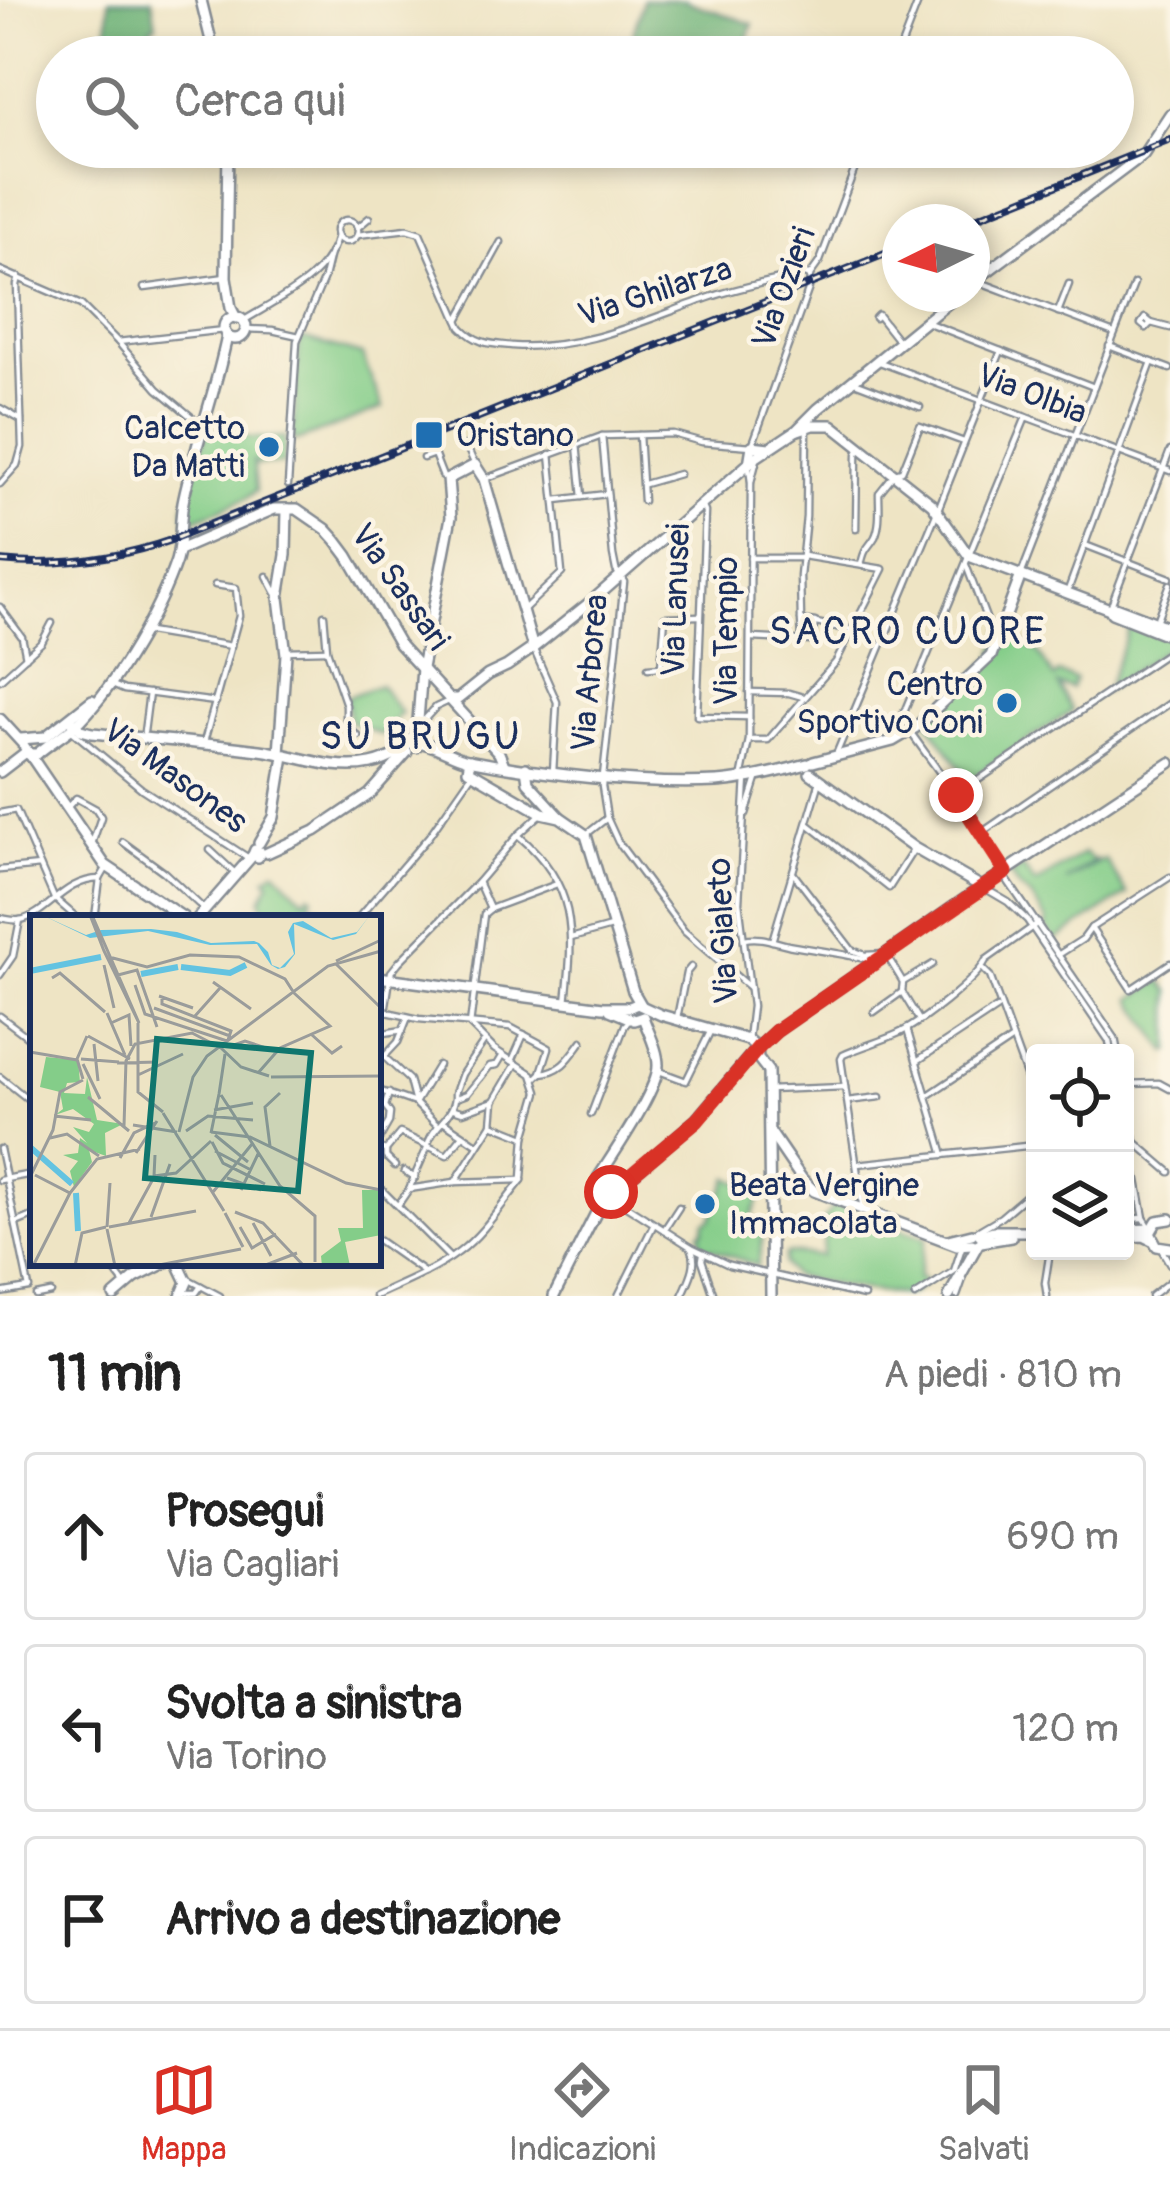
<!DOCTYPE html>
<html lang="it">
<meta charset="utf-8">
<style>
:root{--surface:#fff;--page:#f6f6f6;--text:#222;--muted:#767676;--line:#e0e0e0;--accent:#d93025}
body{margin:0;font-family:Pangolin,sans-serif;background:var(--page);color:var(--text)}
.controls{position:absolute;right:36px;bottom:36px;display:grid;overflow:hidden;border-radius:12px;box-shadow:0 6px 18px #0003}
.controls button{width:108px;height:108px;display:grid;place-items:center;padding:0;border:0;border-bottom:3px solid var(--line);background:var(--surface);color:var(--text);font:60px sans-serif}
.compass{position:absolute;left:882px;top:204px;width:108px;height:108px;border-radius:50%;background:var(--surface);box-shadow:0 6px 18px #0003;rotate:265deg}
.stop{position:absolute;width:36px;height:36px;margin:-27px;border:9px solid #d93025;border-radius:50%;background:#fff}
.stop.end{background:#d93025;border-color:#fff;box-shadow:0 3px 12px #0008}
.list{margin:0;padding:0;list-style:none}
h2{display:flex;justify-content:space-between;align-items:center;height:156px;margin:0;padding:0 48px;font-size:51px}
h2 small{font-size:39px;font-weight:400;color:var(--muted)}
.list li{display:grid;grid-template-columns:78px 1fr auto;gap:36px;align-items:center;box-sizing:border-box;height:168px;margin:0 24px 24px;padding:0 24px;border:3px solid var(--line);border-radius:12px}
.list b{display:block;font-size:45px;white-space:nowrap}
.list p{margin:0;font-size:39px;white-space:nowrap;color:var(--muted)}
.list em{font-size:39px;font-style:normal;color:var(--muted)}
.icon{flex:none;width:66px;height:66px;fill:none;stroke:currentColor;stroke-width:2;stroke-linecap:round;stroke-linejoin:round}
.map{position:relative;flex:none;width:1170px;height:1296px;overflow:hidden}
.search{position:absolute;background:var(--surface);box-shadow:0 6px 18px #0003;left:36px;right:36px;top:36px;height:132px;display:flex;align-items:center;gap:30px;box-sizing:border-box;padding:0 42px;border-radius:66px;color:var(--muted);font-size:45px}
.sheet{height:732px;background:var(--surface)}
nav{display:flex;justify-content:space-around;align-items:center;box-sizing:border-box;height:168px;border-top:3px solid var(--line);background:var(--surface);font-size:33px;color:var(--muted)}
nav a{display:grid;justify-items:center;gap:6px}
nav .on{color:var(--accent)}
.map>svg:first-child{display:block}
.green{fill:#84cd89;stroke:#507e74;stroke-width:3}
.forest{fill:#6bb075;stroke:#43706a;stroke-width:3}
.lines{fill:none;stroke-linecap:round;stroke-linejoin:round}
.street-casing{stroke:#848a91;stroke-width:9}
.secondary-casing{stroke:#848a91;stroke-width:14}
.street{stroke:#fff;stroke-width:4.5}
.secondary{stroke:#fff;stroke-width:9}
.rail-casing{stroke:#1b2f5e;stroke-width:8}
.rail{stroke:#fcf5e5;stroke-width:3;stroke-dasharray:9;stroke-linecap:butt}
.route{stroke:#d93025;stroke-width:15}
.poi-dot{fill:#1f6fb2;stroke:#fcf5e5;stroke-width:4.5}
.labels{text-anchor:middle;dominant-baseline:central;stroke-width:9;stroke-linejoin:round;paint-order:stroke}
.street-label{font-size:33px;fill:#1b2f5e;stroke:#fcf5e5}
.poi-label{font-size:33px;fill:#1b2f5e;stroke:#fcf5e5;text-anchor:end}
.quarter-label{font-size:39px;letter-spacing:3px;fill:#1b2f5e;stroke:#fcf5e5}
.inset-river{fill:none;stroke:#63c3e1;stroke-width:6}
.inset-road{fill:none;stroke:#9a9c9b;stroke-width:3}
.view{fill:#0f766e;fill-opacity:0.15;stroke:#0f766e;stroke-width:6}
.inset-edge{fill:none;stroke:#1b2f5e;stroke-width:6}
</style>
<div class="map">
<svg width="1170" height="1296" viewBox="0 0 1170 1296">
<rect width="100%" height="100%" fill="#fcf5e5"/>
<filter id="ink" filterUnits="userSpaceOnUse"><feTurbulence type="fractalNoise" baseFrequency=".00833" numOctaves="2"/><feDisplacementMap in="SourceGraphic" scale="24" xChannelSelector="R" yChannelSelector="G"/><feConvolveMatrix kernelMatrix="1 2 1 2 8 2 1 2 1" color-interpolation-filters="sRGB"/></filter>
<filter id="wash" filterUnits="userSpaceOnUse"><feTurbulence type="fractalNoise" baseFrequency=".004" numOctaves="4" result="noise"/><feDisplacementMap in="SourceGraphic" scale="48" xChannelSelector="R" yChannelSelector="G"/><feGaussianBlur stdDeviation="2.7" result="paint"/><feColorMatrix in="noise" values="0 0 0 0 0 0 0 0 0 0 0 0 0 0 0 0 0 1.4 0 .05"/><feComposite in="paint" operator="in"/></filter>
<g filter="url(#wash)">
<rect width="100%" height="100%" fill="#eee4c4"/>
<g class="green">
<path d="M302 338 362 355 383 408 297 441 293 439 299 347Z"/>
<path d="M207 431 253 438 285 437 283 464H255L253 459 256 491 243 500 186 523 184 509Z"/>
<path d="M1131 623 1170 639V646L1106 690Z"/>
<path d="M1002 629 1038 652 1054 678 1058 673 1075 679 1071 688 1058 685 1072 711 969 779 927 721 993 658Z"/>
<path d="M380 685 401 713 381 735 350 722 346 697Z"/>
<path d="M1084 853 1091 859 1096 860 1066 881 1105 859 1127 894 1055 941 1045 925 1048 922 1031 897 1018 887 1010 875 1023 867 1035 884Z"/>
<path d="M275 870 304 899 310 893 313 896 309 903 327 910 322 918H262L265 910 261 899 270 882 266 878Z"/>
<path d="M1161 980 1170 991V1051L1167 1052 1132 999Z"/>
<path d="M729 1178 762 1192 751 1219 764 1224C762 1238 762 1253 757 1266L701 1245 700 1232H703L705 1222 711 1219Z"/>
<path d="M834 1205 926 1238 918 1278H922L925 1282C921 1286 916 1291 910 1294 888 1296 819 1282 793 1276L784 1264 785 1255 789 1253 821 1256 826 1226 823 1221Z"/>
</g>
<g class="forest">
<path d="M109 0H152L156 25 151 27 157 57H134L107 38Z"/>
<path d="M643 0H683L753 24 742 57H626Z"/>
</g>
</g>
<g filter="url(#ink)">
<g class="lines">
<g class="street-casing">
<g id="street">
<path d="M897 57 919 0"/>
<circle cx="347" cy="231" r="11"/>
<path d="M357 228 369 218"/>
<path d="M357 235 407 229 420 233 461 327C477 344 490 344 512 346 584 351 644 320 711 297 740 287 772 281 802 274L810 275"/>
<path d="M0 270 81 305 118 342 158 389 200 424"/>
<path d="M980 282 1114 333"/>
<path d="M144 288 226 277"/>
<path d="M1058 312 1069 284"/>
<path d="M875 318 878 315 900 343"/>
<path d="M1145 318 1151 323 1146 328 1141 324Z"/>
<path d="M458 320 501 242"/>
<path d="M243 321C275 301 330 277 337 235"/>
<path d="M926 322 1094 387"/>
<path d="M1151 323 1170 328"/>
<path d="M245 329 272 330 299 336"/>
<path d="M118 342 224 330"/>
<path d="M1109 346 1170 369"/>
<path d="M877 361 1170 471"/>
<path d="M852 381 920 407"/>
<path d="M0 408 21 420"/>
<path d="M639 435 643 501"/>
<path d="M602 436 613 555 616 570 624 582 602 786 607 818 618 842 684 931 750 988"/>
<path d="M577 444 582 497"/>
<path d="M466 445 475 465"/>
<path d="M423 458 434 454 443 477 448 479"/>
<path d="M487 478 602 436 673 434 702 442 752 446 809 288 810 275 820 261 863 147"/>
<path d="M751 482 757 459"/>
<path d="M0 484 17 465 22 447 17 285 19 277"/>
<path d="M644 484 679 474"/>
<path d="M288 485 297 341 324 278 330 253"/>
<path d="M556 500 607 494"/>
<path d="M702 505 705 512 697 716 749 717"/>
<path d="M856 529 857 454 861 447"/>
<path d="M1085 545 1170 578"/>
<path d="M750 558H802"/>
<path d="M861 565C865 546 868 549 875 537 881 524 879 507 879 493L895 473 902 471 920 426 964 442"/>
<path d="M966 565 991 631 996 636"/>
<path d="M1021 575 1134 284"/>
<path d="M267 576 276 593"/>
<path d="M1067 593 1152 362"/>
<path d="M0 607 22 637 26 657"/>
<path d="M1110 608 1170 451"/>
<path d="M524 609 562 573 550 454"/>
<path d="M324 615 327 650 346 705V726L358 736"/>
<path d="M801 620 800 576 806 517 807 428"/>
<path d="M816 623 852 630"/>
<path d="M1155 624 1170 584"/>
<path d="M148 632 231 646"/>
<path d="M752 638 811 641 815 622 801 620 802 641"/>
<path d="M534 650 557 702 553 772"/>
<path d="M286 651 327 650"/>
<path d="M648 668 661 667 665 617 699 616"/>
<path d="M0 680 42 642 52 623"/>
<path d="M110 684 124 690 216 702"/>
<path d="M749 692 789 693 803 697"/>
<path d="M423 721 436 707 451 700"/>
<path d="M72 731 142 789 247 857"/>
<path d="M144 732 149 693"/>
<path d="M911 733 956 795 1006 872"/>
<path d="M893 739 1026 417"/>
<path d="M750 740H768L836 662 883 569 803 556"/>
<path d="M204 742 239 616 236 588 215 585"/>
<path d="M835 757 937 512 1001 351"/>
<path d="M746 778 739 902 752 1006 748 1040"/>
<path d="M741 779 749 740 751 482 749 468"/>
<path d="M956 795 1170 651"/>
<path d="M66 809 76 798 96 809 101 817 93 841"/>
<path d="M0 813 16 810 54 898 77 918"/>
<path d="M746 814 757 779"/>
<path d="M808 824 889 888 914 849"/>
<path d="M588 833 607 818"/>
<path d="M981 833 1170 703"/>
<path d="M518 835C577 886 574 930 566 1002"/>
<path d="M123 842 164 872 205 910"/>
<path d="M210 850 236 874"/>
<path d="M0 870 40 866"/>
<path d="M793 873 852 950 865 955 886 954 903 982 902 992 919 1020"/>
<path d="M1003 874 1115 1038 1118 1053"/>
<path d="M478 882 490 909"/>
<path d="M986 889 1008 902 1027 920 1109 1041 1111 1053"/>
<path d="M490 909 557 884"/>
<path d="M0 918C7 919 14 921 20 920 46 916 64 879 100 879"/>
<path d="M95 918 100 879 107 867"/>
<path d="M358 918 429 836 473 773"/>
<path d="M1091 928 1170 877"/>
<path d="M571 938 611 927"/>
<path d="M744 939C762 935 776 943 793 946 821 951 847 954 873 961"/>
<path d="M772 941 820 781"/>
<path d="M1058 955 1083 939 1091 928 1131 989 1170 963"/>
<path d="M982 968 990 976 1035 1100"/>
<path d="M0 975 13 956 20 920"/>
<path d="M903 982 933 964"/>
<path d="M378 1010 419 1019 510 1027 549 1048 541 1073 535 1079"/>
<path d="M385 1012 391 972 399 962 478 882 518 835 541 814"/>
<path d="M874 1012 902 992"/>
<path d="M0 1016 33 1041"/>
<path d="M677 1018 686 973 691 967"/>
<path d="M470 1025 494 1049 532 1074 538 1092 525 1137 522 1178"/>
<path d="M470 1025 484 914 490 909"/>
<path d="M907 1029 944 1155"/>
<path d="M378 1034 403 1030"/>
<path d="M378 1051 409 1080 415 1103"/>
<path d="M384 1057 398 1042 408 1017"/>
<path d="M512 1061 524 1034"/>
<path d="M917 1061 997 1008"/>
<path d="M659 1071 686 1081 712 1028"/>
<path d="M541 1073C563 1071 570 1057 582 1041"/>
<path d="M0 1077 33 1103"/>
<path d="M1125 1084 1159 1083 1170 1089"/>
<path d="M1125 1085 1135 1142"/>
<path d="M378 1090 415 1103 438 1126"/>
<path d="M768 1090 845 1087"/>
<path d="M927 1096 1011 1040"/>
<path d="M456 1098 467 1094 490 1066 497 1065 503 1055"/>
<path d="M847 1101 880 1097"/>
<path d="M415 1103 438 1065"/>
<path d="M454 1109 463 1112 494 1101"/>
<path d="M591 1114 625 1025 631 1019"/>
<path d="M1125 1115 1144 1218 1149 1226"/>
<path d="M443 1121 477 1144"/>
<path d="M492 1124 525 1137"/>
<path d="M378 1141 389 1122 390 1113 385 1106 389 1093"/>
<path d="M1135 1142 1170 1172"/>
<path d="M378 1148 386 1150 400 1133 447 1155 463 1135"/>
<path d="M0 1149 29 1288 0 1293"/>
<path d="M386 1151V1157L395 1166"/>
<path d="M857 1164 1035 1145"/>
<path d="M404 1171 415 1178"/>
<path d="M0 1180 32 1174 33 1176"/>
<path d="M455 1182 492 1124 494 1101 516 1064"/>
<path d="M378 1186 450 1258"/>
<path d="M409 1189 427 1148C430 1126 457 1116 455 1093L462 1074 483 1043"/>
<path d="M613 1194 617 1200 691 1247 729 1265 864 1296"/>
<path d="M398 1205 409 1189 455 1182 522 1180"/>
<path d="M863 1210 841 1059 843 1055C860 1047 879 1042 897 1034 918 1025 977 980 986 960L1038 923"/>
<path d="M1125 1219 1144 1218"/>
<path d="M16 1223 33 1216"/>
<path d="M664 1230 679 1207"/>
<path d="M974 1233 1001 1217 1035 1188"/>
<path d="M378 1240 425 1273"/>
<path d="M1161 1249 1170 1264"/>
<path d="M703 1254 702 1260 714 1296"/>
<path d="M59 1263 60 1268"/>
<path d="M124 1263 113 1269 125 1285"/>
<path d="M188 1279 220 1296"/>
<path d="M183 1293H196L201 1286"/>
<path d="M36 1296 51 1293"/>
<path d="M375 1296C404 1283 434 1271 459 1252 484 1233 502 1204 522 1180"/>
<path d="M618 1296 653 1226"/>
<path d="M682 1296C689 1280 699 1264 691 1247"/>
<path d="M915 1296 954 1271 963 1244"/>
<path d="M957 1296 963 1279"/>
<path d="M1047 1296 1045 1283 1050 1251"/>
<path d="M1151 1296 1170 1281"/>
</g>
</g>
<g class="secondary-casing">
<g id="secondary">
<path d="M201 0 215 57"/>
<path d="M228 147 226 277 231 308 236 318"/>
<path d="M972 283 1143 155 1170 114"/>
<circle cx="235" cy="328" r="11"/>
<path d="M798 430 813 425H832L932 504 969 556 1110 609 1112 613 1170 636"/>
<path d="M749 464 752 446 769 448"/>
<path d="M179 550 274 509H297L326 529 336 540 348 556 399 644 499 753 504 765"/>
<path d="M1110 609 1115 607 1170 628"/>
<path d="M451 699H458L488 675 507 666 533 648 593 600 755 458 797 430 818 409 959 294"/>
<path d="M0 719 22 743 105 865 184 918"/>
<path d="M70 719 81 730 92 733C148 739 205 743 260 750 297 755 333 772 371 764 390 760 407 750 415 733"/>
<path d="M21 739 45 737 92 700"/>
<path d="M417 742C436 744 450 756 468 760 540 774 644 786 717 782 747 780 778 772 807 764"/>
<path d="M416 747 422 668 451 517 448 479 475 465 484 479 533 648"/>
<path d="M279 753 286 654 279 598 286 555 287 509"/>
<path d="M28 754H37C51 742 68 733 81 720 118 682 159 611 176 561 182 541 179 518 184 497 196 443 216 390 227 336"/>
<path d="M470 760 468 770 542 813 560 817 586 835 633 991 641 1005"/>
<path d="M813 762 893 741 915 728 991 656 1021 575"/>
<path d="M526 768 528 782 559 816"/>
<path d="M0 772 26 752"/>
<path d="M810 773 914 848 982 887"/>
<path d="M259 843 274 817 284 756"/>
<path d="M255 850 260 852 258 857 253 855Z"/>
<path d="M267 853 315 831 370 794 407 752"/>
<path d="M198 918 253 855"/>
<path d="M378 977 603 1007H630L637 1004 661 1015 748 1040 757 1048 758 1058 768 1071 771 1296"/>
<path d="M610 1010 634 1020 643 1017"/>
<path d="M770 1132 802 1179 814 1191 957 1245 972 1244"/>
<circle cx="604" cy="1192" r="7"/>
<path d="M599 1188 598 1178C612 1156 659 1088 658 1065 658 1049 648 1032 643 1017"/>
<path d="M612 1192 696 1120 757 1048 776 1031 982 887 1170 763"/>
<path d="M1170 1219 1157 1221 1150 1233 1157 1246 1170 1248"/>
<path d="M1125 1230 1151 1229"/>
<path d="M980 1235 993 1231H1035"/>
<path d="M1125 1237 1144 1236 1152 1240"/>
<path d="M948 1240 972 1234"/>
<path d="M981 1242 1011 1237"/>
<path d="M178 1263 187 1282 181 1296"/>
<path d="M114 1296 135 1278 165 1263"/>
<path d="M554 1296 597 1211 606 1199"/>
<path d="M949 1296 978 1244"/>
</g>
</g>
<use href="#street" class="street"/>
<use href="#secondary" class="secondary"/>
<g class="rail-casing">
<g id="rail">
<path d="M966 222 1170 140"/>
<path d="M0 561C60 567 117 559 174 539L900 248"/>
</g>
</g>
<use href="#rail" class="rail"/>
</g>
</g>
<g class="lines" filter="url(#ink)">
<path class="route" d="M611 1192 697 1120 758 1048 776 1031 1006 872 956 795"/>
</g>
<g class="poi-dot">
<rect x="414" y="420" width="30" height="30" rx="6"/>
<circle cx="269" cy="447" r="12"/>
<circle cx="1007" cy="703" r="12"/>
<circle cx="705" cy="1204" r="12"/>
</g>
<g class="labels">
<g class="street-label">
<text transform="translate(784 288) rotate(-70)">Via Ozieri</text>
<text transform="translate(655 292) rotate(-18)">Via Ghilarza</text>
<text transform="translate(1032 394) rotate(21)">Via Olbia</text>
<text transform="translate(400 587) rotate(55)">Via Sassari</text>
<text transform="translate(676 600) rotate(-88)">Via Lanusei</text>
<text transform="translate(726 631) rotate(-90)">Via Tempio</text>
<text transform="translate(590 673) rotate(-85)">Via Arborea</text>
<text transform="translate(175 776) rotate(36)">Via Masones</text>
<text transform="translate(723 931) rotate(-93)">Via Gialeto</text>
</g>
<g class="poi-label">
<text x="245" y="428">Calcetto<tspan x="245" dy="38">Da Matti</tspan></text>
<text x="456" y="435" text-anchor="start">Oristano</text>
<text x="983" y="684">Centro<tspan x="983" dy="38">Sportivo Coni</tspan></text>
<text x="729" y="1185" text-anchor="start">Beata Vergine<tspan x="729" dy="38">Immacolata</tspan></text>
</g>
<g class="quarter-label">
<text x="908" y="631">SACRO CUORE</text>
<text x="421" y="736">SU BRUGU</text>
</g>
</g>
<g transform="translate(30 915)">
<rect width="351" height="351" fill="#eee4c4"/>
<path d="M16 142 48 145 50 167 37 168 34 178 55 179 57 162 67 205 93 209 75 218 76 241 59 235 62 247 44 272 40 256 48 246 33 240 48 238 50 223 57 228 43 212 59 217 64 209 43 194 25 200 33 194 30 177 10 172ZM332 275H351V320L315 327 320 351H292L291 341 311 326 308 313H333Z" fill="#84cd89"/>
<path d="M12 0 56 20 71 15 121 14 147 17 181 28 224 26 229 28 238 37 242 50 250 53 264 39 258 17 263 8 273 6 301 23 327 17 340 0 326 19 303 25 264 9 265 39 255 52 248 54 241 50 227 29 180 30 118 16 60 23Z" fill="#63c3e1"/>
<path class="inset-river" d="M151 52 200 58 216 50M0 56 71 42M111 59 148 52M0 232 42 269M46 278 48 316"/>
<path class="inset-road" d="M60 0 74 36 109 108 62 0M79 42 117 52 160 40 209 42 255 64 264 78M306 46 351 25M306 49 351 93M74 50 84 93M88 60 107 55 127 112M22 63 30 58 75 97M183 67 221 94M105 70 115 99 197 126M129 81 163 93M132 82V89L201 116 198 125M124 93 200 121M77 98 95 140M165 101 190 73M81 108 99 100 101 131M108 108V177L133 197M282 120 302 138 312 131M58 121 100 144M64 129 68 166M201 131 215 126 248 137M191 133 211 152 239 161M0 137 47 145M51 144 89 147M87 148 128 147M53 149 70 184M228 158 250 133 300 111 264 78M108 160 153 139M241 162 351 161M53 164 47 144 57 121M189 179 195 139M191 180 250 271 285 301V347M58 182 99 216M184 195 223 188M133 198 194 296M24 201 61 205M103 210 147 217M94 211 96 146 105 129 162 118 191 133M156 216 178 201 223 205M149 217 163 162 177 141 298 51 351 36M181 217 220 222 316 268 351 275M181 218 189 179M185 220 218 247M20 223 37 219 69 241M182 227 193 248 235 269M240 231 235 192 250 178M185 236 221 255M106 238 127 206M125 240 124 261 146 258 181 226M90 243 104 218 125 208M1 260 23 215 30 177 53 165M5 260 40 278 67 244 110 234M197 263 231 275M211 275 228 239M183 277 222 229M205 297 233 308 274 351M195 298 213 332M121 302 140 249M99 308 123 264M223 308 241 341M77 312 80 268M79 312 166 296M210 312 222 333 246 319M77 314 85 351M3 351 40 278M45 351 52 318 76 312M124 351 211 334M233 351 267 338"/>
<path class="view" d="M127 124 281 138 268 276 115 263Z"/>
<rect width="351" height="351" class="inset-edge"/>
</g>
</svg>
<div class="controls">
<button><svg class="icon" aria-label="locate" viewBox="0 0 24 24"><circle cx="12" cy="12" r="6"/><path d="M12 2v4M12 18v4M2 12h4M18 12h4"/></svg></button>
<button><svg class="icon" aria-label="layers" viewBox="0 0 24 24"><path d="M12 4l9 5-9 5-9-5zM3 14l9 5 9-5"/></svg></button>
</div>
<svg class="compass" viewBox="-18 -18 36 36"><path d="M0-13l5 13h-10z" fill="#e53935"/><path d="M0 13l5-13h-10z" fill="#767676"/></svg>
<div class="stop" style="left:611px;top:1192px"></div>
<div class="stop end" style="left:956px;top:795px"></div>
<div class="search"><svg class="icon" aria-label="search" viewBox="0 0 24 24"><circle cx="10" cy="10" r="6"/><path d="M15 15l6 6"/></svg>Cerca qui</div>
</div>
<section class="sheet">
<h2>11 min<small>A piedi · 810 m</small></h2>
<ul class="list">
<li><svg class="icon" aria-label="ahead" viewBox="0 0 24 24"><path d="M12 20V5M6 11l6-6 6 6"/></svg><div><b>Prosegui</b><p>Via Cagliari</p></div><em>690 m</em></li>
<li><svg class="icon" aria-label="left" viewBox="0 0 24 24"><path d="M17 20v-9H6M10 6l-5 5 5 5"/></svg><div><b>Svolta a sinistra</b><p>Via Torino</p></div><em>120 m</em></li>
<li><svg class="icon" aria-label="arrive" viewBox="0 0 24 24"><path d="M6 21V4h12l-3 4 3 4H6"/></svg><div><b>Arrivo a destinazione</b></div></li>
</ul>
</section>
<nav>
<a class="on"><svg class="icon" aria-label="map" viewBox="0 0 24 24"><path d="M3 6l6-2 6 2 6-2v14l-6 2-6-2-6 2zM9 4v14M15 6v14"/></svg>Mappa</a>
<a><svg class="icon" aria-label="directions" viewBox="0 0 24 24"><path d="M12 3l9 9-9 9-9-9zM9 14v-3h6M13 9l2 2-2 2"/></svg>Indicazioni</a>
<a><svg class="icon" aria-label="saved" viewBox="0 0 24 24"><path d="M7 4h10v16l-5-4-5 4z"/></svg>Salvati</a>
</nav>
